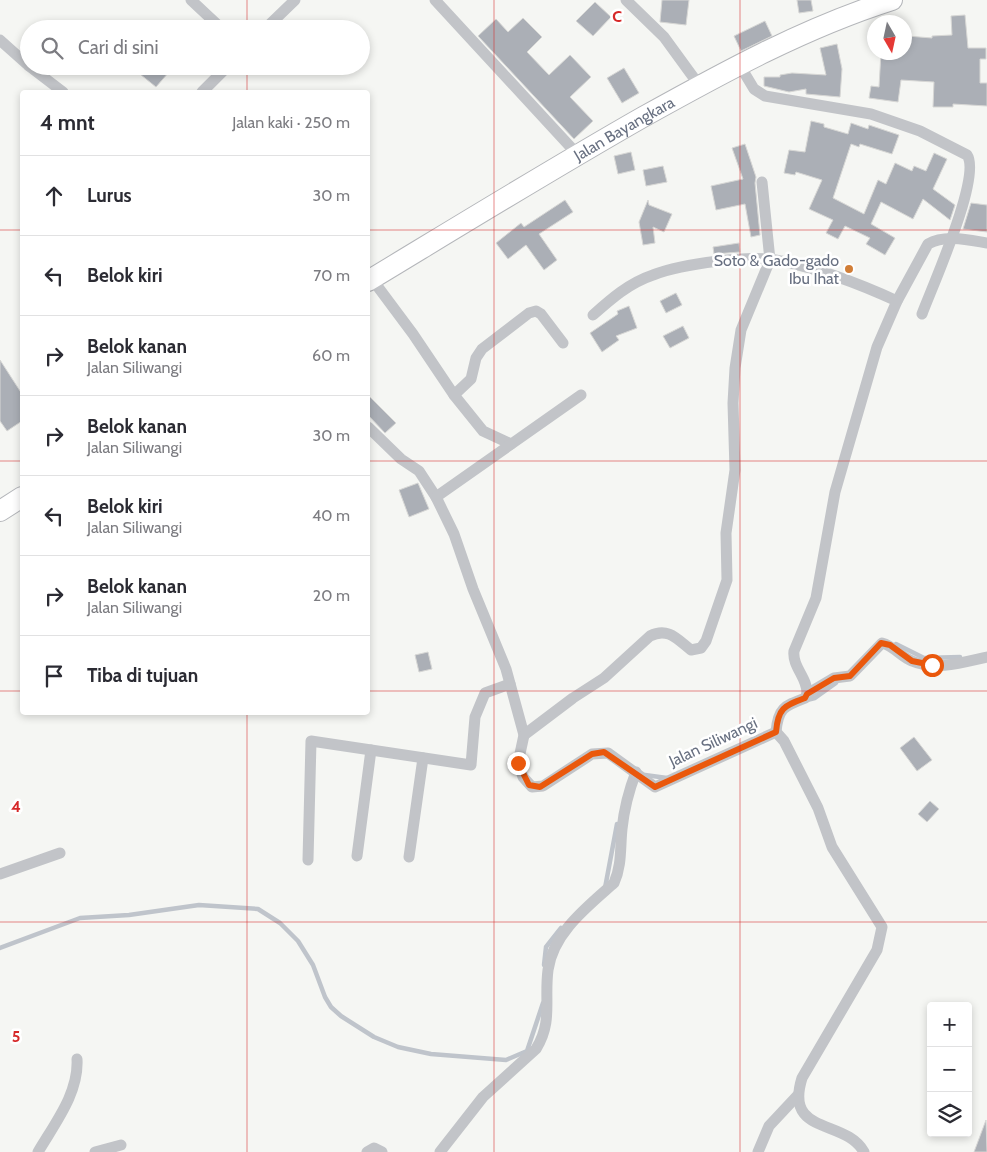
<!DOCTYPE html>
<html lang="id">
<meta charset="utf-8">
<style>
:root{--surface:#fff;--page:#f2f2f3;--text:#2b2b33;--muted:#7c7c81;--line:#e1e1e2}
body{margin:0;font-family:Cabin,sans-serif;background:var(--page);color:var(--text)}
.controls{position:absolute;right:15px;bottom:15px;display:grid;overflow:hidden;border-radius:5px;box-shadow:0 2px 8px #0003}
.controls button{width:45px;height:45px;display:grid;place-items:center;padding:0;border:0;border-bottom:1px solid var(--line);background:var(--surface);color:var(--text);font:25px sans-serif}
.compass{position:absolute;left:867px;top:15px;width:45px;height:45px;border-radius:50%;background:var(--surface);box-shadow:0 2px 8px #0003;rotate:171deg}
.stop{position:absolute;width:15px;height:15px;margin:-11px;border:4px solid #ea580c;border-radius:50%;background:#fff}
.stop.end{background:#ea580c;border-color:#fff;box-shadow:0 1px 5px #0008}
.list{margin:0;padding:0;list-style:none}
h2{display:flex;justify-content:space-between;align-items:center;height:65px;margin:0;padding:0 20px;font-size:21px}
h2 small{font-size:16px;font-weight:400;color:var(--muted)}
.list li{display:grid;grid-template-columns:32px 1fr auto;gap:15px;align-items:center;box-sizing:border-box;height:80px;padding:0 20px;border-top:1px solid var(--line)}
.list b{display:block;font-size:19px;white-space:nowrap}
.list p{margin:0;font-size:16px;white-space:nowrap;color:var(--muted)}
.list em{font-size:16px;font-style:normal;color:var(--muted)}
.icon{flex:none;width:28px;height:28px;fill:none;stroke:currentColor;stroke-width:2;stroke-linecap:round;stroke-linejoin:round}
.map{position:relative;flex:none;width:987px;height:1152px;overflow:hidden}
.search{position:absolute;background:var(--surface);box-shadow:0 2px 8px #0003;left:20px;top:20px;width:350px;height:55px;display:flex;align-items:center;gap:12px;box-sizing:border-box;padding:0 18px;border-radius:28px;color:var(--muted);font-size:19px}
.panel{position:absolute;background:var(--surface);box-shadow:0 2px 8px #0003;left:20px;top:90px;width:350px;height:625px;border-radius:5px}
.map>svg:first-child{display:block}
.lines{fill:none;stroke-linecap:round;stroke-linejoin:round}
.stream{stroke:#bfc4cb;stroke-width:4.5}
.building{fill:#abafb6;stroke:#d7d7d5}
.trunk-casing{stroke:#b4b6ba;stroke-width:22}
.minor{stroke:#c2c4c8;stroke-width:11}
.trunk{stroke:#fff;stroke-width:20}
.route{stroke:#ea580c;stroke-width:6}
.grid{fill:none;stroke:#d62828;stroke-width:1;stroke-opacity:0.55}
.poi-dot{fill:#d17e37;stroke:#fff;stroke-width:2}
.labels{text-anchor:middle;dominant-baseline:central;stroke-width:5;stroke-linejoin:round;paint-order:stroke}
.street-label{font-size:16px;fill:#687081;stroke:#fff}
.poi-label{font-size:16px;fill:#687081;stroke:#fff;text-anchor:end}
.grid-label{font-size:16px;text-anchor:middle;font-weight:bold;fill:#d62828;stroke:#fff;stroke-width:5;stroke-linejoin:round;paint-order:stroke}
</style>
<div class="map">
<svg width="987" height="1152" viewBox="0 0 987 1152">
<rect width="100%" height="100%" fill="#f5f6f3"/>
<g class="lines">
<g class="stream">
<path d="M896 644 924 658 960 657"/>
<path d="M807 700 815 698 836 683"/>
<path d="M645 775 667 778"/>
<path d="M605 888 617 824"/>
<path d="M0 948 80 918 129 915 199 905 258 909 280 923 298 941 313 965 325 997 331 1007 341 1016 374 1037 398 1047 431 1054 506 1060 527 1051 543 1003"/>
<path d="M544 965 546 947 561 928"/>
</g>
</g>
<g class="building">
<path d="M662 0H689L686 25 660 22Z"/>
<path d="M797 0H811L813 11 799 13Z"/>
<path d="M595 2 611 17 593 36 576 21Z"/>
<path d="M965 15 968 48H986V59H980V83H987V106L953 104V107H933L934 82 901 80 898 102 869 98 871 86 879 87 881 52H906L907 36 932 38V36L952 35 951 16Z"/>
<path d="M523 18 542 37 527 52 549 75 570 55 591 77 570 97 593 121 574 139 478 36 496 19 508 32Z"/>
<path d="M765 21 772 36 741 51 734 36Z"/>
<path d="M837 44 842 69 840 97 806 94V89L789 92 764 86V77H780V75L792 73 826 75 820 48Z"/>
<path d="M130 66H162L169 72 156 87Z"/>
<path d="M624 68 639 93 622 103 607 78Z"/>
<path d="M811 121 824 124V127L848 134 851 123 868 129 869 125 899 135 892 154 860 144 859 147 851 144 833 198 864 214 878 180 886 184 895 163 912 171 914 166 926 171 934 153 947 159 933 189 955 205 950 220 923 199 913 219 881 202 871 224 895 238 885 255 866 244 870 238 845 226 838 239 826 233 833 220 809 209 822 180 796 172 795 175 784 173 789 150 805 152Z"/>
<path d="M745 144 756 177 755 183 760 235 751 237 745 204 716 210 711 186 743 179 732 148Z"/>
<path d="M631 152 635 170 618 174 614 156Z"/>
<path d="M663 166 667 182 646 186 643 170Z"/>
<path d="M565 200 573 212 539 234 557 260 544 270 526 245 508 259 496 243 521 223 524 227Z"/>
<path d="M648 200 649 205 672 214 664 232 653 227 655 243 643 245 639 222Z"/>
<path d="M971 203 987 205V232L963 229Z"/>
<path d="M739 243 740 252 714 254 713 247Z"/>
<path d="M676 293 682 305 666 313 660 301Z"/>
<path d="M629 306 637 328 616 336 619 340 602 352 590 333 618 314 617 311Z"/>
<path d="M683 326 689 338 670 348 663 336Z"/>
<path d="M0 360 22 394V421L7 431 0 421Z"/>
<path d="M368 395 396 423 385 433 368 415Z"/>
<path d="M418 483 429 509 409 517 399 490Z"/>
<path d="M428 652 432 669 419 672 415 655Z"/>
<path d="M914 737 932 760 917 771 900 748Z"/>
<path d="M930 801 939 809 927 822 918 814Z"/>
<path d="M986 1120 987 1152H974Z"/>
</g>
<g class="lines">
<g class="trunk-casing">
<g id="trunk">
<path id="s1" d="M368 281C459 226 550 170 643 117 724 72 804 28 892 0"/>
<path d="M0 511 22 497"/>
</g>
</g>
<g class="minor">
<path d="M191 0 222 29"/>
<path d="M435 0 577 154"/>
<path d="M626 0 664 37 699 85"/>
<path d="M265 29 295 0"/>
<path d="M0 40 29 66"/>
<path d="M739 64 754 89 765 96 871 114 920 131 967 155C982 176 932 287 922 314"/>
<path d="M29 66 63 92"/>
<path d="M202 92 228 66"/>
<path d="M372 279 413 334 454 395"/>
<path d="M593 315C611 299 629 283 653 275 682 264 751 254 781 261 821 269 860 284 897 301"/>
<path d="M368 427 401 459 419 471 436 497 454 534 473 589 506 669 524 735 518 763 523 777 532 787 543 786 592 754 608 753 655 787 776 732"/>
<path d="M511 444 483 431 454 395 471 379 476 358 482 349 529 313 536 311 541 314 563 343"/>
<path d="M436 497 581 395"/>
<path d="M807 694C808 678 792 667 794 651L816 598 835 492 877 347 897 301 928 244C945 234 969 240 987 243"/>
<path d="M776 732 784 741 818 808 832 847 882 927 877 950 802 1078C784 1136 845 1118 864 1152"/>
<path d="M776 732C778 708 784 706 805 698L807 694 834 678 850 676 882 643C894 646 901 657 912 661 935 671 964 662 987 657"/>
<path d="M524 735 573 698 604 678 650 636C668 627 677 639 691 650L701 648 706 641 727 580 726 533 735 470 733 403 735 368 741 330 770 260 762 182"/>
<path d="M357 856 371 750"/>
<path d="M409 857 423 758"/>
<path d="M308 860 311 741 471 765 475 717 485 693 510 684"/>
<path d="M0 874 60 853"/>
<path d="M38 1152C55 1123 79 1093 77 1059"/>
<path d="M95 1152 121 1145"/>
<path d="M367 1152 374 1148 382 1152"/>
<path d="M440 1152 483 1097 536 1049C553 1022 544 1000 548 970 553 933 587 907 614 883 622 865 620 848 622 829 624 810 629 790 636 772"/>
<path d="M758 1152 769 1126 798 1095"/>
</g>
<use href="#trunk" class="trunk"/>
</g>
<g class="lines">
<path class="route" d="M518 763 529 785 540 787 592 754 604 752 655 787 776 732C778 708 784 706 805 698L807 694 834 678 850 676 881 643 890 645 912 661 932 665"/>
</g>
<path class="grid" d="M247 0V29M494 0V1152M740 0V1152M247 66V92M0 230H22M368 230H987M0 461H22M368 461H987M0 691H22M368 691H987M247 712V1152M0 922H987"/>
<circle class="poi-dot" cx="849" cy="269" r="5"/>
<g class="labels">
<g class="street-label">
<text stroke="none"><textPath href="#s1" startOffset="298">Jalan Bayangkara</textPath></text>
<text transform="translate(713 742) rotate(-25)">Jalan Siliwangi</text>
</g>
<g class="poi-label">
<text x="839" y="260">Soto &amp; Gado-gado<tspan x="839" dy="18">Ibu Ihat</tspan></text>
</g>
</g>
<g class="grid-label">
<text x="617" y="22">C</text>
<text x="16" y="812">4</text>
<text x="16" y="1042">5</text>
</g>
</svg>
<div class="controls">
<button>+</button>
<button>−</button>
<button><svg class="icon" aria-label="layers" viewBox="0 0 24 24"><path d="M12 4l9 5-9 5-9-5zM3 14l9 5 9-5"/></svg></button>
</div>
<svg class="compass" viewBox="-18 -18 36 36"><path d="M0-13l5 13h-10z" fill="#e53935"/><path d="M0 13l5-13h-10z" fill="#7c7c81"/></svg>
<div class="stop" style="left:932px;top:665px"></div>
<div class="stop end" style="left:518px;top:763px"></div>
<div class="search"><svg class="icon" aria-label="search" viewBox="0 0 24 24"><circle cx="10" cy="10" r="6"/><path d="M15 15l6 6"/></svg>Cari di sini</div>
<section class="panel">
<h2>4 mnt<small>Jalan kaki · 250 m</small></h2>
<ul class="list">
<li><svg class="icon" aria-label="ahead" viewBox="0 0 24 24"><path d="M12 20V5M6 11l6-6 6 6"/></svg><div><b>Lurus</b></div><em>30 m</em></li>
<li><svg class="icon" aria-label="left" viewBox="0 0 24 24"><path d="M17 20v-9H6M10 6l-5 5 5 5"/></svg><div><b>Belok kiri</b></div><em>70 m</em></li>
<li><svg class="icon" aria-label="right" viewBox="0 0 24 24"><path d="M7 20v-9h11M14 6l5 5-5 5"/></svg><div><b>Belok kanan</b><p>Jalan Siliwangi</p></div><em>60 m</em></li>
<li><svg class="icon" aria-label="right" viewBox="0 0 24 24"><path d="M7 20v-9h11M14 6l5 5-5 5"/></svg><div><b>Belok kanan</b><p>Jalan Siliwangi</p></div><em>30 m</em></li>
<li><svg class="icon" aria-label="left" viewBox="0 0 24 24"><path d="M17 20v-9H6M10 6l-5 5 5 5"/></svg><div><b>Belok kiri</b><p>Jalan Siliwangi</p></div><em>40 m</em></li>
<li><svg class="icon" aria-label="right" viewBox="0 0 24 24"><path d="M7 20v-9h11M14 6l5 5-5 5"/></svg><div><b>Belok kanan</b><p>Jalan Siliwangi</p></div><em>20 m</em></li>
<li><svg class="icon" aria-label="arrive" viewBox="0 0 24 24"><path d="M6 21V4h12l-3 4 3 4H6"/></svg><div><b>Tiba di tujuan</b></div></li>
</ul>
</section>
</div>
